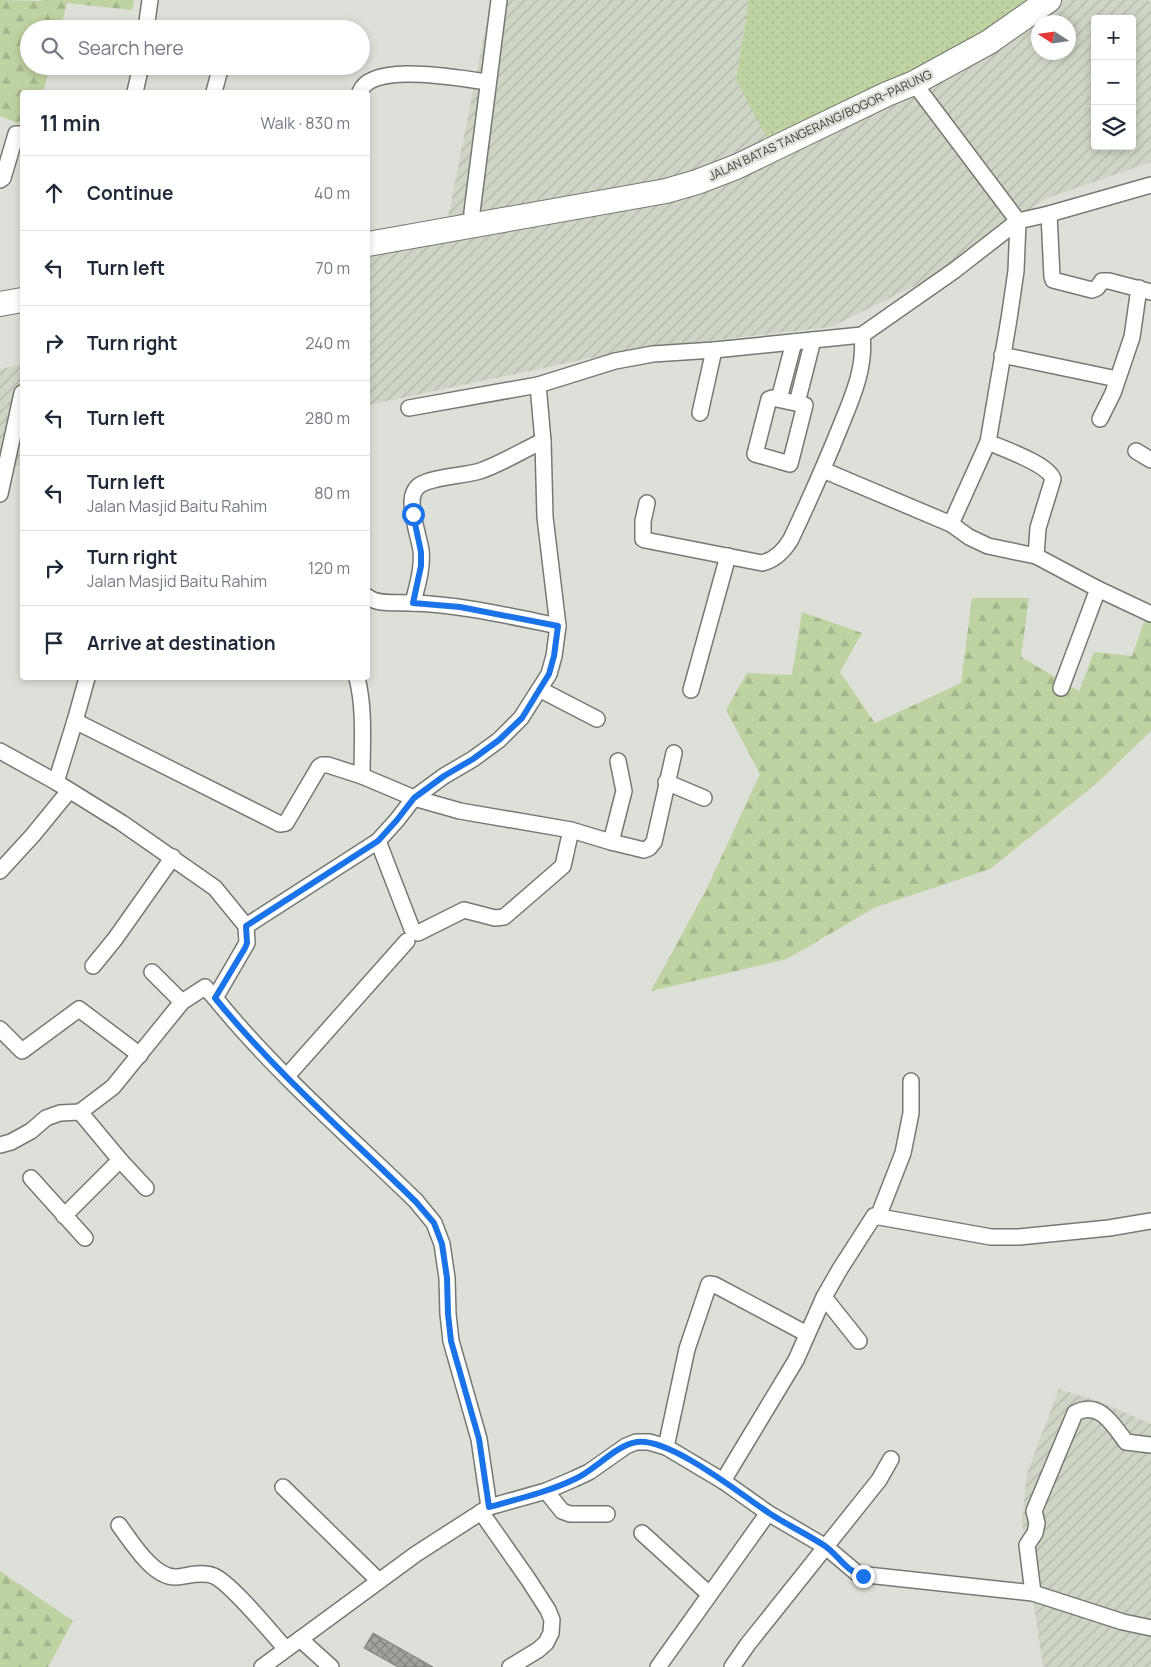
<!DOCTYPE html>
<meta charset="utf-8">
<style>
:root{--surface:#fff;--page:#f2f2f3;--text:#1f2937;--muted:#747a83;--line:#e0e1e3}
body{margin:0;font-family:Manrope,sans-serif;background:var(--page);color:var(--text)}
.controls{position:absolute;right:15px;top:15px;display:grid;overflow:hidden;border-radius:5px;box-shadow:0 2px 8px #0003}
.controls button{width:45px;height:45px;display:grid;place-items:center;padding:0;border:0;border-bottom:1px solid var(--line);background:var(--surface);color:var(--text);font:25px sans-serif}
.compass{position:absolute;left:1031px;top:15px;width:45px;height:45px;border-radius:50%;background:var(--surface);box-shadow:0 2px 8px #0003;rotate:282deg}
.stop{position:absolute;width:15px;height:15px;margin:-11px;border:4px solid #1a73e8;border-radius:50%;background:#fff}
.stop.end{background:#1a73e8;border-color:#fff;box-shadow:0 1px 5px #0008}
.list{margin:0;padding:0;list-style:none}
h2{display:flex;justify-content:space-between;align-items:center;height:65px;margin:0;padding:0 20px;font-size:21px}
h2 small{font-size:16px;font-weight:400;color:var(--muted)}
.list li{display:grid;grid-template-columns:32px 1fr auto;gap:15px;align-items:center;box-sizing:border-box;height:75px;padding:0 20px;border-top:1px solid var(--line)}
.list b{display:block;font-size:19px;white-space:nowrap}
.list p{margin:0;font-size:16px;white-space:nowrap;color:var(--muted)}
.list em{font-size:16px;font-style:normal;color:var(--muted)}
.icon{flex:none;width:28px;height:28px;fill:none;stroke:currentColor;stroke-width:2;stroke-linecap:round;stroke-linejoin:round}
.map{position:relative;flex:none;width:1151px;height:1667px;overflow:hidden}
.search{position:absolute;background:var(--surface);box-shadow:0 2px 8px #0003;left:20px;top:20px;width:350px;height:55px;display:flex;align-items:center;gap:12px;box-sizing:border-box;padding:0 18px;border-radius:28px;color:var(--muted);font-size:19px}
.panel{position:absolute;background:var(--surface);box-shadow:0 2px 8px #0003;left:20px;top:90px;width:350px;height:590px;border-radius:5px}
.map>svg:first-child{display:block}
.industrial{fill:url(#industrial-furrows);fill-rule:evenodd}
.grass{fill:url(#grass-dots)}
.forest{fill:url(#forest-firs)}
.building{fill:url(#building-cross-hatch);stroke:#7d8079}
.lines{fill:none;stroke-linecap:round;stroke-linejoin:round}
.minor-casing{stroke:#767972;stroke-width:18}
.primary-casing{stroke:#767972;stroke-width:26}
.minor{stroke:#fff;stroke-width:15}
.primary{stroke:#fff;stroke-width:24}
.route{stroke:#1a73e8;stroke-width:6}
.labels{text-anchor:middle;dominant-baseline:central;stroke-width:5;stroke-linejoin:round;paint-order:stroke}
.street-label{font-size:12px;fill:#3a3b38;stroke:#dde0d8}
</style>
<div class="map">
<svg width="1151" height="1667" viewBox="0 0 1151 1667">
<defs>
<pattern id="industrial-furrows" width="10" height="10" patternUnits="userSpaceOnUse" patternTransform="scale(1.25)"><rect width="10" height="10" fill="#ced4c6"/><path d="M-1 1l2-2M0 10L10 0M9 11l2-2" fill="none" stroke="#b2b7ab"/></pattern>
<pattern id="grass-dots" width="8" height="8" patternUnits="userSpaceOnUse" patternTransform="scale(1.25)"><rect width="8" height="8" fill="#bfd2a1"/><path d="M2 2h.1M6 6h.1" fill="none" stroke="#a5b58b" stroke-width="1.8" stroke-linecap="round"/></pattern>
<pattern id="forest-firs" width="22" height="20" patternUnits="userSpaceOnUse" patternTransform="scale(1.25)"><rect width="22" height="20" fill="#bfd2a1"/><path d="M5 1l3.5 6h-7zM16 11l3.5 6h-7z" fill="#a5b58b"/></pattern>
<pattern id="building-cross-hatch" width="8" height="8" patternUnits="userSpaceOnUse" patternTransform="scale(1.25)"><rect width="8" height="8" fill="#a1a49d"/><path d="M0 0l8 8M0 8l8-8" fill="none" stroke="#848781"/></pattern>
</defs>
<rect width="100%" height="100%" fill="#dde0d8"/>
<g class="industrial">
<path d="M491 0H749L736 80 1052 0H1147L1151 2V162L1045 199 933 277 831 327 628 350 368 405V246L445 233ZM1095 19H1132V146H1095ZM1038 22H1068V52H1038Z"/>
<path d="M22 364V465L4 468 0 495V369Z"/>
<path d="M1059 1389 1101 1402 1151 1424V1667H1043L1022 1522 1027 1473Z"/>
</g>
<path class="grass" d="M749 0H1052L775 152 736 80Z"/>
<g class="forest">
<path d="M0 0 41 1V0H134L132 10 67 3 60 29H29V66H50L43 92H22V125L0 116Z"/>
<path d="M972 598H1029L1021 657 1079 691 1094 652 1132 656 1151 603V731L1096 784 990 869 876 907 787 959 651 991 705 892 760 774 726 710 747 673 792 675 802 612 862 633 840 672 875 723 961 683Z"/>
<path d="M0 1571 73 1621 48 1667H0Z"/>
</g>
<path class="building" d="M373 1633 433 1667H398L364 1648Z"/>
<g class="lines">
<g class="minor-casing">
<g id="minor">
<path d="M146 29 150 0"/>
<path d="M914 83 1018 221 1016 271 1009 319 988 442 951 524"/>
<path d="M135 92 141 66"/>
<path d="M214 92 221 66"/>
<path d="M360 92C372 61 461 79 488 82"/>
<path d="M0 180 3 178 16 134H22"/>
<path d="M1049 214 1052 277 1053 280 1092 290 1097 288 1102 281H1109L1151 292"/>
<path d="M472 225V212L499 0"/>
<path d="M1002 355 1117 379"/>
<path d="M772 398 805 405 790 464 755 454 769 399Z"/>
<path d="M779 399 794 342"/>
<path d="M797 403 813 340"/>
<path d="M409 408 538 385 615 361 653 354 714 350 862 335 955 270 1018 221 1049 214 1151 185"/>
<path d="M700 413 714 350"/>
<path d="M1100 419 1113 393 1132 337 1139 288"/>
<path d="M988 442C1004 449 1048 464 1053 479L1038 528 1036 556 1098 589 1061 688"/>
<path d="M1136 451 1151 460"/>
<path d="M823 470 951 524 969 537 988 546 1036 556"/>
<path d="M0 494 22 393"/>
<path d="M647 503 643 521V539L645 540 762 563C775 560 784 551 791 539 808 503 824 467 839 430 851 400 866 369 862 335"/>
<path d="M1098 589 1151 614"/>
<path d="M368 597C378 605 396 602 409 603 459 604 509 616 558 626"/>
<path d="M413 603C417 586 423 568 421 550 418 534 412 518 412 501 412 495 415 488 420 485 432 477 464 476 480 471 501 464 523 450 543 441"/>
<path d="M357 678C365 709 362 744 362 776"/>
<path d="M541 690 597 719"/>
<path d="M691 690 728 556"/>
<path d="M75 721 280 824 286 823 319 767 322 765H328L362 776 414 798 460 811 571 830 611 842 644 850 649 848 654 842 674 753"/>
<path d="M0 751 56 782 122 823 215 888 246 926 247 943 215 998C275 1072 348 1135 416 1201L434 1223 442 1244 447 1278 448 1314 451 1341 479 1439 489 1507 416 1554 262 1667"/>
<path d="M56 782 75 721 87 678"/>
<path d="M666 782 704 798"/>
<path d="M378 841 412 929 418 933 464 910 495 918 504 917 563 866 571 830"/>
<path d="M611 842 624 791 618 761"/>
<path d="M0 871 33 835 69 791"/>
<path d="M246 926 378 841 397 820 414 798 444 776 473 759 499 740 521 718 549 674 554 656 558 626 545 517 543 441 538 385"/>
<path d="M93 966 115 939 173 857"/>
<path d="M152 972 182 1002"/>
<path d="M0 1029 22 1051 79 1009 140 1055"/>
<path d="M287 1076 407 941"/>
<path d="M0 1145 11 1142 31 1131 46 1118 60 1113 80 1112"/>
<path d="M31 1178 85 1238"/>
<path d="M146 1188 120 1160 80 1112 113 1087 182 1002 205 987 215 998"/>
<path d="M64 1216 120 1160"/>
<path d="M878 1217 903 1153 911 1113V1081"/>
<path d="M824 1297 859 1341"/>
<path d="M666 1447 687 1349 709 1284 715 1285 807 1334"/>
<path d="M723 1481 796 1360 824 1297 840 1269 874 1216 991 1237H1019L1109 1228 1151 1221"/>
<path d="M283 1487 379 1581"/>
<path d="M546 1491 562 1511 570 1514H607"/>
<path d="M489 1507 546 1491 574 1479 589 1472 626 1446 636 1442H649L666 1447 723 1481 768 1513 826 1547 858 1574 1033 1593 1123 1622 1151 1628"/>
<path d="M481 1512 528 1579 548 1610 552 1620 551 1633 546 1643 538 1650 510 1667"/>
<path d="M119 1525C131 1541 153 1578 176 1577 188 1576 202 1571 214 1576 232 1584 271 1633 286 1649"/>
<path d="M642 1533 709 1594"/>
<path d="M1033 1593 1027 1545 1035 1533 1037 1523 1034 1511 1075 1413C1100 1400 1113 1425 1126 1442L1151 1445"/>
<path d="M300 1639 331 1667"/>
<path d="M658 1667 768 1513"/>
<path d="M732 1667 748 1644 879 1480 891 1459"/>
</g>
</g>
<g class="primary-casing">
<g id="primary">
<path d="M368 244 666 191 697 182 736 167 887 94 914 83 989 42 1049 0"/>
<path d="M0 304 22 300"/>
</g>
</g>
<use href="#minor" class="minor"/>
<use href="#primary" class="primary"/>
</g>
<g class="lines">
<path class="route" d="M413 514 421 552V566L413 603 460 607 558 626 554 656 549 674 522 718 499 740 473 759 444 776 414 798 397 820 378 841 246 926 247 943 245 948 215 998C275 1072 348 1135 416 1202L434 1223 442 1244 447 1278 448 1314 451 1341 479 1439 489 1507C518 1499 548 1492 575 1479 595 1470 616 1445 637 1442 671 1438 740 1494 769 1513 787 1525 807 1534 825 1546 838 1555 847 1572 863 1576"/>
</g>
<g class="labels">
<g class="street-label">
<text transform="translate(820 125) rotate(-25)">JALAN BATAS TANGERANG/BOGOR–PARUNG</text>
</g>
</g>
</svg>
<div class="controls">
<button>+</button>
<button>−</button>
<button><svg class="icon" aria-label="layers" viewBox="0 0 24 24"><path d="M12 4l9 5-9 5-9-5zM3 14l9 5 9-5"/></svg></button>
</div>
<svg class="compass" viewBox="-18 -18 36 36"><path d="M0-13l5 13h-10z" fill="#e53935"/><path d="M0 13l5-13h-10z" fill="#747a83"/></svg>
<div class="stop" style="left:413px;top:514px"></div>
<div class="stop end" style="left:863px;top:1576px"></div>
<div class="search"><svg class="icon" aria-label="search" viewBox="0 0 24 24"><circle cx="10" cy="10" r="6"/><path d="M15 15l6 6"/></svg>Search here</div>
<section class="panel">
<h2>11 min<small>Walk · 830 m</small></h2>
<ul class="list">
<li><svg class="icon" aria-label="ahead" viewBox="0 0 24 24"><path d="M12 20V5M6 11l6-6 6 6"/></svg><div><b>Continue</b></div><em>40 m</em></li>
<li><svg class="icon" aria-label="left" viewBox="0 0 24 24"><path d="M17 20v-9H6M10 6l-5 5 5 5"/></svg><div><b>Turn left</b></div><em>70 m</em></li>
<li><svg class="icon" aria-label="right" viewBox="0 0 24 24"><path d="M7 20v-9h11M14 6l5 5-5 5"/></svg><div><b>Turn right</b></div><em>240 m</em></li>
<li><svg class="icon" aria-label="left" viewBox="0 0 24 24"><path d="M17 20v-9H6M10 6l-5 5 5 5"/></svg><div><b>Turn left</b></div><em>280 m</em></li>
<li><svg class="icon" aria-label="left" viewBox="0 0 24 24"><path d="M17 20v-9H6M10 6l-5 5 5 5"/></svg><div><b>Turn left</b><p>Jalan Masjid Baitu Rahim</p></div><em>80 m</em></li>
<li><svg class="icon" aria-label="right" viewBox="0 0 24 24"><path d="M7 20v-9h11M14 6l5 5-5 5"/></svg><div><b>Turn right</b><p>Jalan Masjid Baitu Rahim</p></div><em>120 m</em></li>
<li><svg class="icon" aria-label="arrive" viewBox="0 0 24 24"><path d="M6 21V4h12l-3 4 3 4H6"/></svg><div><b>Arrive at destination</b></div></li>
</ul>
</section>
</div>
